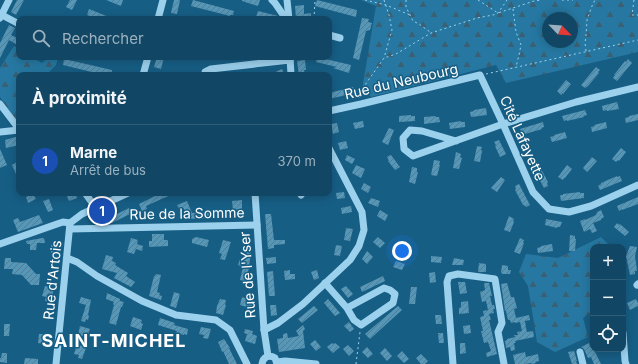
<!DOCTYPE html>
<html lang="fr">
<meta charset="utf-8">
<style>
:root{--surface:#114664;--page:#1a4d6a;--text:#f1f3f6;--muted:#9cb1bf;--line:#305e78;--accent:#ffac58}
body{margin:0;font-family:Inter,sans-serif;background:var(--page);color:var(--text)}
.controls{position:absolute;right:12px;bottom:12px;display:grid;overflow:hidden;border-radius:8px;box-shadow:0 2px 10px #0003}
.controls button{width:36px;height:36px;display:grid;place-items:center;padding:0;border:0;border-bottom:1px solid var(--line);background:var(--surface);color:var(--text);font:20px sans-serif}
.compass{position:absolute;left:542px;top:12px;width:36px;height:36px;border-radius:50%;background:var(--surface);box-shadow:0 2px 10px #0003;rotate:115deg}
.you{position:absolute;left:402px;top:251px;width:14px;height:14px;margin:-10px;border:3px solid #fff;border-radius:50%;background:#1a73e8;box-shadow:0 0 0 6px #1a73e833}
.badge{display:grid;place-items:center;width:26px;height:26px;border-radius:50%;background:var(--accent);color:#fff;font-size:13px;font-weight:700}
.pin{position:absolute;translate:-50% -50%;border:2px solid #fff;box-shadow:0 1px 4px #0006}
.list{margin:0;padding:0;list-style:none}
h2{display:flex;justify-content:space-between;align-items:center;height:52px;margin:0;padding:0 16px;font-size:17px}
h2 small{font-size:13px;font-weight:400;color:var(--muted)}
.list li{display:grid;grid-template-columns:26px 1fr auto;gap:12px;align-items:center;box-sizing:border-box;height:72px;padding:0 16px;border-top:1px solid var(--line)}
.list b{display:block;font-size:15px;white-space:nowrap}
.list p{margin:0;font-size:13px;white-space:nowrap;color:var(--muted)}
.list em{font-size:13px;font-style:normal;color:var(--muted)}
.icon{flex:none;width:22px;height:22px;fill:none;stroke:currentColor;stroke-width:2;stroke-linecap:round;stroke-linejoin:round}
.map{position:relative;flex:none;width:638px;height:364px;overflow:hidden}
.search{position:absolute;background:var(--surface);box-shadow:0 2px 10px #0003;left:16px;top:16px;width:316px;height:44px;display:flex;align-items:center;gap:10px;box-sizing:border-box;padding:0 14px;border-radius:8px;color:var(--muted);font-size:15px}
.panel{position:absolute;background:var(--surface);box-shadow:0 2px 10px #0003;left:16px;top:72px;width:316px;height:124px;border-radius:8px}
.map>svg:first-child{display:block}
.forest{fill:url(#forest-firs);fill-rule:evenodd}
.building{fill:url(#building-hatch)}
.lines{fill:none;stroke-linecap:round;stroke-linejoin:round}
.path{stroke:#9cd1ed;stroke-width:1;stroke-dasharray:2 3;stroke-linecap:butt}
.minor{stroke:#9cd1ed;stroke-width:7}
.labels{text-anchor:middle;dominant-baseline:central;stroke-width:3;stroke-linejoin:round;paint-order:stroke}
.street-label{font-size:14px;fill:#fff;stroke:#175e85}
.district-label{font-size:18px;font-weight:bold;letter-spacing:1px;fill:#fff;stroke:#175e85}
</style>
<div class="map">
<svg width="638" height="364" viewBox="0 0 638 364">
<defs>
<pattern id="forest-firs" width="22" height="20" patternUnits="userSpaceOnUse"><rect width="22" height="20" fill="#2678a2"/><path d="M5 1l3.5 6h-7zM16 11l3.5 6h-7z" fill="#3b6073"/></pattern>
<pattern id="building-hatch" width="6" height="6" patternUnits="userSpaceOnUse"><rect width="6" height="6" fill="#5696b7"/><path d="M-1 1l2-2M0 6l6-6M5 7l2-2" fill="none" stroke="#527c92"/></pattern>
</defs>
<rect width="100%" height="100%" fill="#175e85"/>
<g class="forest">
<path d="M361 0H638V52L506 83 496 65 371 97 362 90 376 6ZM548 18H572V42H548Z"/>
<path d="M14 46 19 49V57H31L42 63 49 57H56L58 58 56 65 46 75H19V124L0 97V68Z"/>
<path d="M601 237 611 247H593V311L583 318 588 337 555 352 537 342 528 286 519 272 526 254 558 258Z"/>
</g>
<g class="building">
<path d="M17 0H24L16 15 11 12Z"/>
<path d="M70 0H77L72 10 66 7Z"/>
<path d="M106 0H123L121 6Z"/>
<path d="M174 0H180L177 14 171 13Z"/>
<path d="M193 0 234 11 233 15H230V16L191 6Z"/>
<path d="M242 0H260L258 6 242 1Z"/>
<path d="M317 0 357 10 356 17 315 6Z"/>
<path d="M304 5V14L311 13V18L303 17V19H296L295 6Z"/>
<path d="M89 9 114 19H98L87 15Z"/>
<path d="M258 11 278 16 280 19H263L256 17Z"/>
<path d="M362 18 369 19 368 22 372 23 370 30 366 31 359 60 353 58Z"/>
<path d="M9 25 15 28 11 35 19 39V46L9 40 0 58V43Z"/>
<path d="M157 57H164L161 69 154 67Z"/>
<path d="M317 57 351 65 349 73 333 68 337 67 316 62Z"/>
<path d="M64 59 112 70 111 75H104L63 65Z"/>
<path d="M628 59 632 63 617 81 613 78 615 75H614L625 61 626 62Z"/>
<path d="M305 60 306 70H304L305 75H299L297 61Z"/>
<path d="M596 67 600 70 598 72 599 73 588 86 585 88 581 85Z"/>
<path d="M282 69 285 75H269Z"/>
<path d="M566 80 571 84 563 94V93L561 95 557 91Z"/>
<path d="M353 87 355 93 329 99V93Z"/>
<path d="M617 102 619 109 607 111V110L603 111 602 106Z"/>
<path d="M486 108 487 115 471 117 470 112 474 111V110Z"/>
<path d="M585 110 587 115 583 116 584 117 567 121V120L564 121 562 116Z"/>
<path d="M638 114V120L626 123 625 118 629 117V116Z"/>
<path d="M411 115V116H415V121L399 122V116Z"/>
<path d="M436 116V117H439L440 122 424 124V117Z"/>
<path d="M363 121 364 127 355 129 353 123Z"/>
<path d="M461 121V122H465V127L450 129 449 123Z"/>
<path d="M543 122 544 127 541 128 542 129 525 134 522 135 520 129Z"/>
<path d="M606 122 607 128 592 132 591 127 595 126 594 125Z"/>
<path d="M337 123 339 132 333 134 331 124Z"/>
<path d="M389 128 394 130 388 145 382 142Z"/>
<path d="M565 132 567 138 552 142 550 137 554 136V135Z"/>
<path d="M19 136V145L6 148 5 142H6L5 140Z"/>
<path d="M499 140 506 154 500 157 495 146 496 145 494 142Z"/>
<path d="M346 141 348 148 340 150 338 143Z"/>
<path d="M477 146 482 147 481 150 482 151 480 162 474 161Z"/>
<path d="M621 148 626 152 619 161 618 160 616 162 612 159Z"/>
<path d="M0 149 7 165 0 168Z"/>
<path d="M456 152 461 154 460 157 462 158 459 169 453 168Z"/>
<path d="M347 155 355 159 352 164 345 160Z"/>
<path d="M390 155H391L400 167 395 170 388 161H389L387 157Z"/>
<path d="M592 157 597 161 589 170 587 172 583 168Z"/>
<path d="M434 160 440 161 439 165H440L437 176 431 175Z"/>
<path d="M19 161V172L16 174 12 165Z"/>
<path d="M538 164 540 167 548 182 547 183 548 186 544 188 533 167Z"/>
<path d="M356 165 365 169 361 178 352 173Z"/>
<path d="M567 165 572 169 565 178H564L563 180 558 177Z"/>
<path d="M412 167 417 168V172H418L415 184 409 182Z"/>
<path d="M617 176V177L620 176 622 181 600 190 598 186 601 184V183Z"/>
<path d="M501 177 505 180 497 192 491 188 499 179Z"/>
<path d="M364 183 371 187 368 193 361 189Z"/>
<path d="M519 184 530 205 526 207 524 205H523L515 190 516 189 515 186Z"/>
<path d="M344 192 345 198 337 199 336 193Z"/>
<path d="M580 192V193H584V198L561 201 560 195H563V194Z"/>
<path d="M70 193H75L77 198 69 201 66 194Z"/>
<path d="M161 193H175L146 206 147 209 142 211 139 204Z"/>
<path d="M33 194 36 199 28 203 26 197Z"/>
<path d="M638 197V204L622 210V209L619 211 617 206Z"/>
<path d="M371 198 380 201 378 207 368 203Z"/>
<path d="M49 199 53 210 48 212 43 201Z"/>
<path d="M242 200V209L233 210 232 201Z"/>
<path d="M187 201 192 213 211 212 212 218 187 219V209L184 211V208L180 210 177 205Z"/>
<path d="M351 206 352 212 342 214 341 208Z"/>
<path d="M129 208 132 213 112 223H107L105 220Z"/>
<path d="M380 210 388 215 385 221 377 216Z"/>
<path d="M601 210 604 217 601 219V220L593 223 597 231 592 233 590 229 584 232 580 221 585 219V220L596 215 597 212Z"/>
<path d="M265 214H271L274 240H285V244L274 245V248L268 249Z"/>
<path d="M39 215 43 223 18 232 13 220 18 218 20 222Z"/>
<path d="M509 216 514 219 513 221 514 222 510 232 504 230Z"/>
<path d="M546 219 562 222 560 227H557V228L545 225Z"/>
<path d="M617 223 619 225 620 224 629 232 625 236 614 227Z"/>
<path d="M346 228 353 229 350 241 344 240Z"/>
<path d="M152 234H164V240H168V246L149 247V241H152Z"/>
<path d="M570 235 575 236V239H576L575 251H569Z"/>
<path d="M196 237 209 240 207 247 192 243V239Z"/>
<path d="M378 237 385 243 380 248 373 242Z"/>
<path d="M42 238H44L45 243H37L36 250H30V244H27L26 241Z"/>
<path d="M131 238 138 240 137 244 143 246 142 251 136 249 134 254 127 252Z"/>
<path d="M520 238 524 240 523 243H524L520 254 514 252Z"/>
<path d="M223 240 231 242 225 260 220 259 222 254 219 253Z"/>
<path d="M552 244 553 251 538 253 537 248 541 247V246Z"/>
<path d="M51 245 60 246 61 253H51Z"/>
<path d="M336 245 342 246 340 256 334 255Z"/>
<path d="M630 246 637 247 635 256 637 271H635V274L630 275 626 256Z"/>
<path d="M367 251 373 257 367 264 362 259Z"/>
<path d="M247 252 251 253 248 272 251 273 250 278 254 280 253 284 240 280 243 267 238 265 240 259 243 260 244 255H246Z"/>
<path d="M106 255 113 257 112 261 116 263 115 265 128 273 126 276 135 282 131 287 114 278 117 273 102 269Z"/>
<path d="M431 256 442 257 441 263 431 262Z"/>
<path d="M276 257V263L267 264 266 258Z"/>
<path d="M5 258H11V262L26 263 36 274H40L39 285H31L22 275 12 274 13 269H4Z"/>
<path d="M454 258 464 260 463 265H452Z"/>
<path d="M396 261 405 264 402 270 393 267Z"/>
<path d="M479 263 486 264V272H478Z"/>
<path d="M502 265 508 266V270H511L510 274H503L501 273Z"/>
<path d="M290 270V274H295V279L285 280 284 271Z"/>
<path d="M317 270 319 278 314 280 311 272Z"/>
<path d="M273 271 275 296H269L267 272Z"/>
<path d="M435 272 436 282 430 283 429 273Z"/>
<path d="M156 274 161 275 157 292 160 293 159 295 162 296 161 300 149 296 154 276H155Z"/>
<path d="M383 276 385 281 362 292 360 287Z"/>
<path d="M458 282H465L467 293 460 294Z"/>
<path d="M484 283H489L492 296H490L492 305H494L495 309H493L494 313 489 314 491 320H489L497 354 487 357 486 353 491 351 488 342 484 343 481 331H483L480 317 484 316 483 311 488 310 486 301 482 302 480 292 485 290Z"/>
<path d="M507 283 511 297H514L517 308 514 309 516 318 529 315 530 320 525 321 526 328 527 332 533 331 534 337 515 341 516 343H514L515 350 511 351 510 347 506 348 505 341 507 340V339L515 337 514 335H518L517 332 522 331 520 322 515 323V322L511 323 510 320H508L506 311H505L501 284Z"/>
<path d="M45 286 54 288 51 302 45 301 46 297 42 296Z"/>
<path d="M346 286 353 294 348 298 341 289Z"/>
<path d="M411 287H417L415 304H409Z"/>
<path d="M174 292 180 294 176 308 170 306Z"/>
<path d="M107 293 120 299V301L124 302 122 307H121L116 325 109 323 114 305 113 304 114 302 106 299Z"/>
<path d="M81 297 91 300 88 315 89 316 88 320 86 319 85 322 81 321 86 305 79 303Z"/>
<path d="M242 297 254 301 253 307 250 306V308L240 305Z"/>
<path d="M220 299 226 300 225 305H226L223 315 216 313 217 306Z"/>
<path d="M328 299 340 313 335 316 324 303Z"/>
<path d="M636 299 638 303V306L630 310 627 303Z"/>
<path d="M468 301 469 313 459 314V308L461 307V302Z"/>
<path d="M270 305H276L277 315 271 316Z"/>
<path d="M314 306 318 310 302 323 298 319Z"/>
<path d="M398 306 402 310 370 339 365 334Z"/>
<path d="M435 315H441L442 324H436Z"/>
<path d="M133 317 142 320 141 323 143 324 141 330 130 326Z"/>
<path d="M160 318 175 323 174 325 188 329 187 335 184 334V335L176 333 177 331 158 325Z"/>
<path d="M349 322 354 329 350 332 344 326Z"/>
<path d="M4 324H10L9 336H4Z"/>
<path d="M303 325 305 329 303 331 305 348 279 352 277 339 283 338V334L287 333 288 338 299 336 296 331Z"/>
<path d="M470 325 471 333 464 334 463 326Z"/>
<path d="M80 326 90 329 87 337 78 335Z"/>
<path d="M201 327 211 329 208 339 203 338 204 335 199 334Z"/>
<path d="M245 329 253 331 252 334 257 336 255 344 245 341 247 334 244 333Z"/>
<path d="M438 333H443L444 343H439Z"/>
<path d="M39 334H46L44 344 38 343Z"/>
<path d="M224 339 230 348H229L237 364H229L223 351 222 352 221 349 218 342Z"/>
<path d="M315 340 321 347 316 351 310 344Z"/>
<path d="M332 343 333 344 335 343 340 347 333 353 327 347Z"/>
<path d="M460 343H465L466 353 460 354Z"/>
<path d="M589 343 590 347 592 346 601 364H594L591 357 588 358 584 349 581 347Z"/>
<path d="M77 344 82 346V344L87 345 82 359 78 358 79 355 74 354Z"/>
<path d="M348 345 354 351 349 356 343 349Z"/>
<path d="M367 347 373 354 368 358 362 352Z"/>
<path d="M385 348 392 356 387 361 380 353Z"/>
<path d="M402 351 409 359 404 363 397 356Z"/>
<path d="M574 351 577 361H576L577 364H572L568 352Z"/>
<path d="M525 352 526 357 538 354 539 361 535 362 536 363 532 364 531 363 525 364H515L513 355Z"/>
<path d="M2 353H7V363L0 362V358H1Z"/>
<path d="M421 354 428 361 425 364H421L416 358Z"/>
<path d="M25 358 38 359V364H24Z"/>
</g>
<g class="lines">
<g class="path">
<path d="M365 0 386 5 410 15"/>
<path d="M384 0 389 15 392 30 384 58"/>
<path d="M406 0V7L413 21 419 24 430 32"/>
<path d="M478 0 498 13 534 1 542 0"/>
<path d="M562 0H573"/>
<path d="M634 0 632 15H638"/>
<path d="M513 9 516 32 521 45 519 55 516 67"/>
<path d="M314 19 315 0"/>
<path d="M586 51 585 43 586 36 587 20 592 6 595 0"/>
<path d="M486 74 638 40"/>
<path d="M359 98 365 85 384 58 396 54 431 33 477 18 493 15 498 13 507 0"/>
<path d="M356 364 360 332"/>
</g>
<g class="minor">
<path d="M272 0 275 3 286 19"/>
<path d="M287 0 289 19"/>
<path d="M2 15 19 24"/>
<path d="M0 18 9 0"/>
<path d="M158 19 163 0"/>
<path d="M329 35 340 38"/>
<path d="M290 57 291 75"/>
<path d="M143 75 148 57"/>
<path d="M205 75V72L211 69 290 60"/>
<path d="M0 104 19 129"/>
<path d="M329 111 361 104 480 75 503 124 533 192 549 209 569 212 591 206 638 185"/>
<path d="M0 132 19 130"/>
<path d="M456 141 422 131 410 130 403 138 404 149 413 156 503 124 576 102 638 87"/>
<path d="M85 193 96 208"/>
<path d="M255 193 264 330 268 356"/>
<path d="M300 193 301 195"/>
<path d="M70 229 257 225"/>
<path d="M0 244 57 224 63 222 70 223 82 214 128 193"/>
<path d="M67 258 77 262 97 276 142 301 176 315 216 320 230 330 247 364"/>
<path d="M325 283 347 308 384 288 390 290 395 294 393 303 361 325 354 320 347 308"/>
<path d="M637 285 638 284"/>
<path d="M264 330 278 323 303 304 350 260 359 246 364 230 362 212 329 148"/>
<path d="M623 333 625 361 626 364"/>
<path d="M580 352 583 364"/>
<path d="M277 362 285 361 316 364"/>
<path d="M56 364 70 223"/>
<path d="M262 364C263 357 269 354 275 358L277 364"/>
<path d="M453 364 447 282 449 276 458 274 495 279 502 323 498 332 504 364"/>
</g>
</g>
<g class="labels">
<g class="street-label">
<text transform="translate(401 81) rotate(-13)">Rue du Neubourg</text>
<text transform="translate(523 138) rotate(66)">Cité Lafayette</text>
<text transform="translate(187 213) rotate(-1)">Rue de la Somme</text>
<text transform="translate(247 275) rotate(-94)">Rue de l'Yser</text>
<text transform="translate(52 280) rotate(-84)">Rue d'Artois</text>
</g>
<g class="district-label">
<text x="114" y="340">SAINT-MICHEL</text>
</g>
</g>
</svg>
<div class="controls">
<button>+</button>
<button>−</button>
<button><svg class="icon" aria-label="locate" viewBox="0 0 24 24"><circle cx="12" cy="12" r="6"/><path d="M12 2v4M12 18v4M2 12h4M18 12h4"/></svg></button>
</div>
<svg class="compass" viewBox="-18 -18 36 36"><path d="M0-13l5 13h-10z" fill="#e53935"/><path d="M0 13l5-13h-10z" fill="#9cb1bf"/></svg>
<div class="you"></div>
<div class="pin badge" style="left:102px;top:211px;background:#1a4fb4">1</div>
<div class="search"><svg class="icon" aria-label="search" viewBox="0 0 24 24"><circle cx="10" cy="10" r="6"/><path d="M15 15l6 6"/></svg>Rechercher</div>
<section class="panel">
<h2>À proximité<small></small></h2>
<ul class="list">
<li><span class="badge" style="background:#1a4fb4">1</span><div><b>Marne</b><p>Arrêt de bus</p></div><em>370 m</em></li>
</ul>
</section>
</div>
